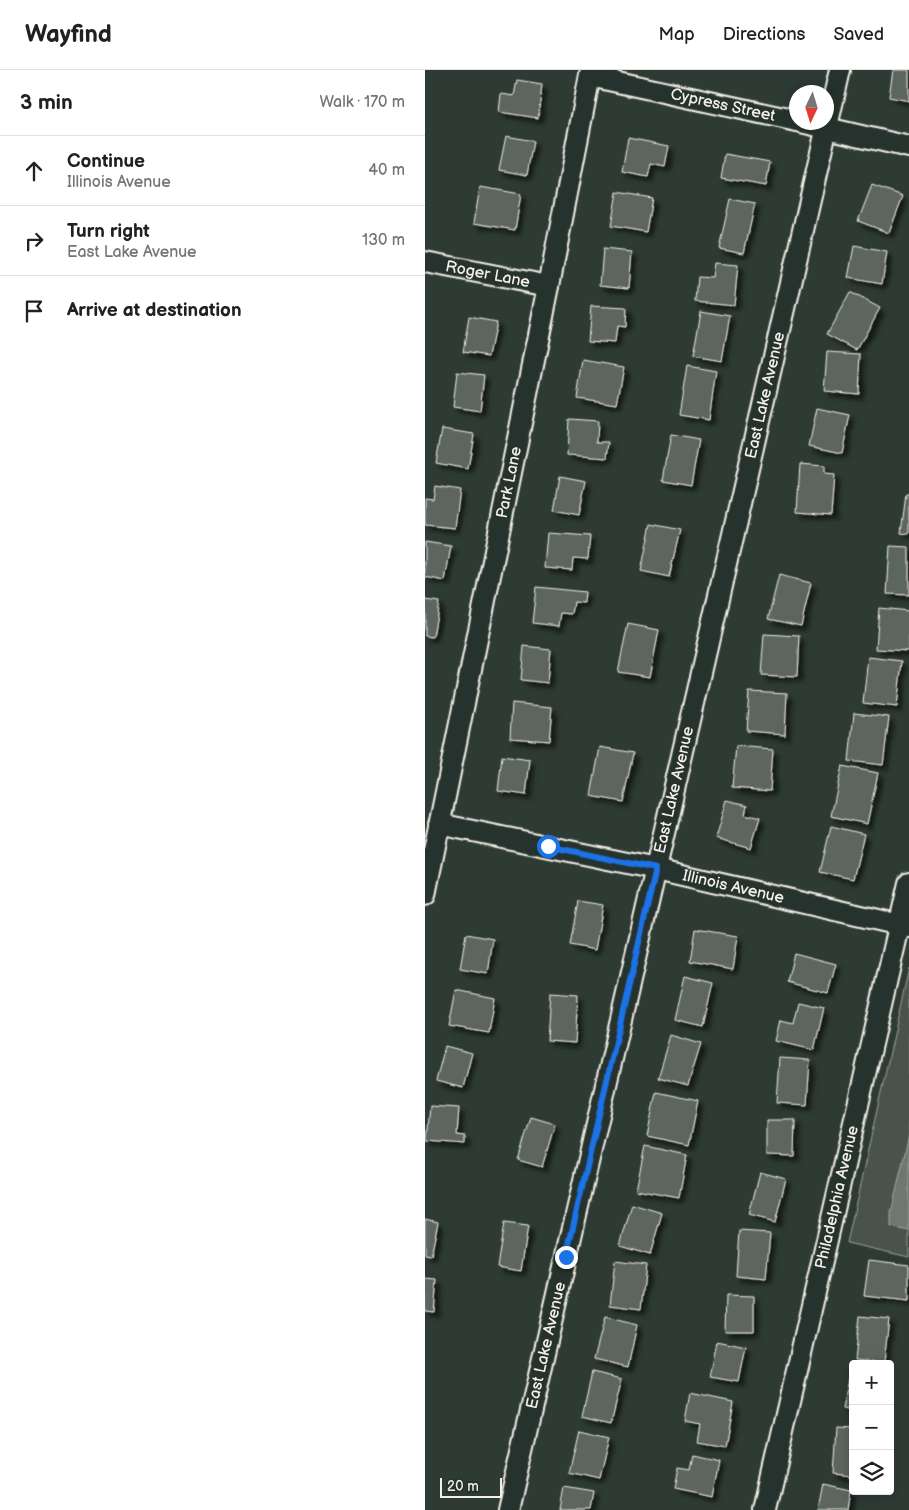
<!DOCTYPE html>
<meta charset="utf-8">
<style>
:root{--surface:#fff;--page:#f2f2f2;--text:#202124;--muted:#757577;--line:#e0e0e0}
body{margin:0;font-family:"Balsamiq Sans",sans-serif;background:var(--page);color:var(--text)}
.controls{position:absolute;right:15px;bottom:15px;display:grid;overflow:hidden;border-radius:5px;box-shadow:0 2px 12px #0003}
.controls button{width:45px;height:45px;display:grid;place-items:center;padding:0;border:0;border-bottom:1px solid var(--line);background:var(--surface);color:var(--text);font:25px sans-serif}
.compass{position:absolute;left:364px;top:15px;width:45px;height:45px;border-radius:50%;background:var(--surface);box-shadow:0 2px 12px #0003;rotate:184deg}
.scale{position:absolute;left:15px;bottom:12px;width:62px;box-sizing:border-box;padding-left:5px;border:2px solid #f4f1e8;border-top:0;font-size:14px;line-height:18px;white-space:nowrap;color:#f4f1e8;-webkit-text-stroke:4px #26332d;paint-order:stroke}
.stop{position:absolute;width:15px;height:15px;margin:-11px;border:4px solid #1a73e8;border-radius:50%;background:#fff}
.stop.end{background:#1a73e8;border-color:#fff;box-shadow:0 1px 5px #0008}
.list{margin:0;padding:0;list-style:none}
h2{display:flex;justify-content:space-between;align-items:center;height:65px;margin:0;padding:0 20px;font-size:21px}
h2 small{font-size:16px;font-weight:400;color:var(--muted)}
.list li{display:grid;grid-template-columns:32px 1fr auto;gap:15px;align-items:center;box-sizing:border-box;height:70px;padding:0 20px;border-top:1px solid var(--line)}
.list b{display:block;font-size:19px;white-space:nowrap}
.list p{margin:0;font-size:16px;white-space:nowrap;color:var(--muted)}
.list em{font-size:16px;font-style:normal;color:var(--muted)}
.icon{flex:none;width:28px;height:28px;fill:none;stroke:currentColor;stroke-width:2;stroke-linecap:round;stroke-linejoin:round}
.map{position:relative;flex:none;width:484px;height:1440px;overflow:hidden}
header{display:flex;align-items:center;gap:30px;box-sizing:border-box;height:70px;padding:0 25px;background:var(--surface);border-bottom:1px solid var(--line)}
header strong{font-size:24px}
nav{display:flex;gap:28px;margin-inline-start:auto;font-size:18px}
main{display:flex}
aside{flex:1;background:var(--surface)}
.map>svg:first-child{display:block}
.green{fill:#48524c;stroke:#9ea29a}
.water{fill:#6f7770;stroke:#a4a8a0}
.building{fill:#5c655e;stroke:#f4f1e8;filter:url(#shadow)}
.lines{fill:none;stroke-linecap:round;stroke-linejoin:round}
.street-casing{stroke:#f4f1e8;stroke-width:24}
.street{stroke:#26332d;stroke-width:20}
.route{stroke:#1a73e8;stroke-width:6}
.labels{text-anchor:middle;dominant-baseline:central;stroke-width:5;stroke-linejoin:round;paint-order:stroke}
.street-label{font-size:16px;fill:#f4f1e8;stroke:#26332d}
</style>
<header>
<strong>Wayfind</strong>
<nav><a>Map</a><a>Directions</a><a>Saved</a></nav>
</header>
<main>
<aside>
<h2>3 min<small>Walk · 170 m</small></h2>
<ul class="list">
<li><svg class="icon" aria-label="ahead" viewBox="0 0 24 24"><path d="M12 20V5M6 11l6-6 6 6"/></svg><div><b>Continue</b><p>Illinois Avenue</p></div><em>40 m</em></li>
<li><svg class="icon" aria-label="right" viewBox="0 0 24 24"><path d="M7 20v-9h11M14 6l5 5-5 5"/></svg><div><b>Turn right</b><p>East Lake Avenue</p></div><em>130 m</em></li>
<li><svg class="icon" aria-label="arrive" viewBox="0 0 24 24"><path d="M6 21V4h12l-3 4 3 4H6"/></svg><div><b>Arrive at destination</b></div></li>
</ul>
</aside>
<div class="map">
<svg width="484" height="1440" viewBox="0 0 484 1440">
<defs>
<filter id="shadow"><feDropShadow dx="4.5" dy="4.5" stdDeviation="2.5" flood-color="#0009"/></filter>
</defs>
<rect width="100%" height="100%" fill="#2e3b34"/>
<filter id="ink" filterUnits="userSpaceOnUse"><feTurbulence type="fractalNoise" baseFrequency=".02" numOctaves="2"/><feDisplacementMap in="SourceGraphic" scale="10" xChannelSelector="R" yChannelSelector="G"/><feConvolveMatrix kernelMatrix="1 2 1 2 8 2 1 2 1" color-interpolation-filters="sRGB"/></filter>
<g filter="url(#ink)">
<path class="green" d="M484 898V1187L422 1173Z"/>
<path class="water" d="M484 1065V1161L466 1157V1143Z"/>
<g class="building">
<path d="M468 0H484V31L464 27Z"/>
<path d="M92 10 117 14 113 48 74 42 76 24 89 26Z"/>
<path d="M81 66 108 71 102 105 74 100Z"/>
<path d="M203 68 244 76 240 97 226 94 223 107 197 102Z"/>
<path d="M300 84 345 92 341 116 296 108Z"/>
<path d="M447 115 478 126 464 163 433 151Z"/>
<path d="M55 117 96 124 90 160 49 153Z"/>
<path d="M192 122 227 128 221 162 186 156Z"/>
<path d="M305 129 330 134 319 183 294 178Z"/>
<path d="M429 176 462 182 457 214 423 208Z"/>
<path d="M178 179 207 182 204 218 175 215Z"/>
<path d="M290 193 313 195 309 235 270 231 272 207 288 208Z"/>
<path d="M425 222 455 238 432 280 402 264Z"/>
<path d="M166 236 201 238 200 257 192 256 190 273 163 271Z"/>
<path d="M276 241 305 246 297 291 268 286Z"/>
<path d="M44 247 71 252 64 286 38 282Z"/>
<path d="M402 282 436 284 434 324 399 321Z"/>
<path d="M158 290 199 297 192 334 152 328Z"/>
<path d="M262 296 291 301 284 350 254 345Z"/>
<path d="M32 302 59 305 55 341 28 337Z"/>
<path d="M392 338 425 345 417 383 384 376Z"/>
<path d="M144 349 173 351 172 372H184L182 388 142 385Z"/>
<path d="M17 359 49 364 43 399 11 393Z"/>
<path d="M246 365 274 370 266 415 238 410Z"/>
<path d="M375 394 399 396V404L409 405 406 445 372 442Z"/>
<path d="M135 406 161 411 154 445 129 440Z"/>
<path d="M10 416 35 420 30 458 0 455V428L8 429Z"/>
<path d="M481 424H484V464L476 463Z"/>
<path d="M226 454 255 460 244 507 216 501Z"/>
<path d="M123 463 165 466 163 489 148 488 147 500 120 498Z"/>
<path d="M0 472 26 476 20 511 0 507Z"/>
<path d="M465 476 484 477V525L462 524Z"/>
<path d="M354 505 386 513 376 556 343 549Z"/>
<path d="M111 517 160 522 159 533 149 532 147 544 136 543 134 556 107 553Z"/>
<path d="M0 530 14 532 8 567 0 566Z"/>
<path d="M454 538 484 541V581L451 579Z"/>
<path d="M203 554 234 560 225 607 193 602Z"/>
<path d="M339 564 374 566 372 607 336 605Z"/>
<path d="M99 576 126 579 123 613 96 610Z"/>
<path d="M443 587 477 591 472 637 438 633Z"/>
<path d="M324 621 362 623 360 664 321 661Z"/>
<path d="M87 633 127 637 124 671 85 668Z"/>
<path d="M429 643 464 647 458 695 424 691Z"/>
<path d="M311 676 348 679 345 721 307 718Z"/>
<path d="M175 677 208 683 198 732 166 726Z"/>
<path d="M77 686 105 690 101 725 73 721Z"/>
<path d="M417 696 453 703 442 754 406 746Z"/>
<path d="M302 730 322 735 320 744 335 748 326 778 291 768Z"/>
<path d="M406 756 439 764 428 809 395 802Z"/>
<path d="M153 831 178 835 170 880 145 875Z"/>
<path d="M270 859 313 866 308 899 265 891Z"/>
<path d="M41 864 68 869 63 904 35 899Z"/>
<path d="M369 883 411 894 403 923 362 912Z"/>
<path d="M260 906 288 913 278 957 250 950Z"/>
<path d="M31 920 70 928 64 963 24 956Z"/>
<path d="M125 923 153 925 150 973 122 971Z"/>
<path d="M373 932 399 938 389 980 351 971 356 950 368 953Z"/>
<path d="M246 965 276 974 263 1016 233 1008Z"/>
<path d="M20 976 47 983 38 1018 11 1011Z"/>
<path d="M355 988 385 990 382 1035 352 1033Z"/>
<path d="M231 1022 273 1031 264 1075 222 1066Z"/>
<path d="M5 1036 34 1038 32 1065 40 1066V1074L2 1071Z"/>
<path d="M106 1047 130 1054 117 1097 93 1090Z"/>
<path d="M342 1050H370L369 1086 342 1085Z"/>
<path d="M220 1076 262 1085 254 1128 211 1120Z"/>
<path d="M335 1102 361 1109 350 1152 324 1145Z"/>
<path d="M207 1134 237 1143 225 1185 195 1176Z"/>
<path d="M0 1149 13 1152 6 1186 0 1185Z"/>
<path d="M79 1153 103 1156 96 1201 72 1197Z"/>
<path d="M314 1161 345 1163 341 1209 311 1206Z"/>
<path d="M444 1190 484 1195V1231L439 1226Z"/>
<path d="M190 1191 221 1195 216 1239 185 1235Z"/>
<path d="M0 1209 12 1210 9 1242 0 1241Z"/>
<path d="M301 1225 329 1226V1261H300Z"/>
<path d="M435 1246 464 1249 459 1293 430 1290Z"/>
<path d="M180 1247 212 1255 203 1297 169 1289Z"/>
<path d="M292 1271 321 1277 314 1312 285 1307Z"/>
<path d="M167 1302 197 1309 186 1353 157 1346Z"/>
<path d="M424 1304 428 1305V1341L417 1339Z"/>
<path d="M265 1323 308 1332 300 1376 272 1371 275 1354 260 1351Z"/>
<path d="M411 1358 428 1359V1405L408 1403Z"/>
<path d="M154 1360 184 1367 174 1410 144 1403Z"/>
<path d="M267 1384 294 1390 287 1427 248 1419 252 1398 264 1400Z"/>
<path d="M398 1414 426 1420 423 1440H393Z"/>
<path d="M139 1418 169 1423 166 1440H135Z"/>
</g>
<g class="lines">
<g class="street-casing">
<g id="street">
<path id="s1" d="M165 6 372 51"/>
<path d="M376 52 484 77"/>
<path id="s2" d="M0 192 124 216"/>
<path id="s3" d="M14 754 231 799 484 857"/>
<path id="s4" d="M0 825 124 216 166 0"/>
<path id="s5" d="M83 1440 415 0"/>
<path id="s6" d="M340 1440 484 813"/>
</g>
</g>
<use href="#street" class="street"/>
</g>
</g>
<g class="lines" filter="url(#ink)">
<path class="route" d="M123 776 231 799 141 1187"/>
</g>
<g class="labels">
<g class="street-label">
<text stroke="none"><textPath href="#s1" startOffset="136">Cypress Street</textPath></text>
<text stroke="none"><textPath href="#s2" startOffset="64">Roger Lane</textPath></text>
<text stroke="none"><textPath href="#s5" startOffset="1144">East Lake Avenue</textPath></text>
<text stroke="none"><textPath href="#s4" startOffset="421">Park Lane</textPath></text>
<text stroke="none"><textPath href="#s5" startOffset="739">East Lake Avenue</textPath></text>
<text stroke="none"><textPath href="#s3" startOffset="301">Illinois Avenue</textPath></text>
<text stroke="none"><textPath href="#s6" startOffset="321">Philadelphia Avenue</textPath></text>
<text stroke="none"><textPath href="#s5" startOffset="169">East Lake Avenue</textPath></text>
</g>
</g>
</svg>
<div class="controls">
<button>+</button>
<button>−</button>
<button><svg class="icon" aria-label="layers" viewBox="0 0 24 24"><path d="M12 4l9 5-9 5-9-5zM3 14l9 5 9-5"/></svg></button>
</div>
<svg class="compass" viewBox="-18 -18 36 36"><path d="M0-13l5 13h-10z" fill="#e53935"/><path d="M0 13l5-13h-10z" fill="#757577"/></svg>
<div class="scale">20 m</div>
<div class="stop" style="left:123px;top:776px"></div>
<div class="stop end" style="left:141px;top:1187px"></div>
</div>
</main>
